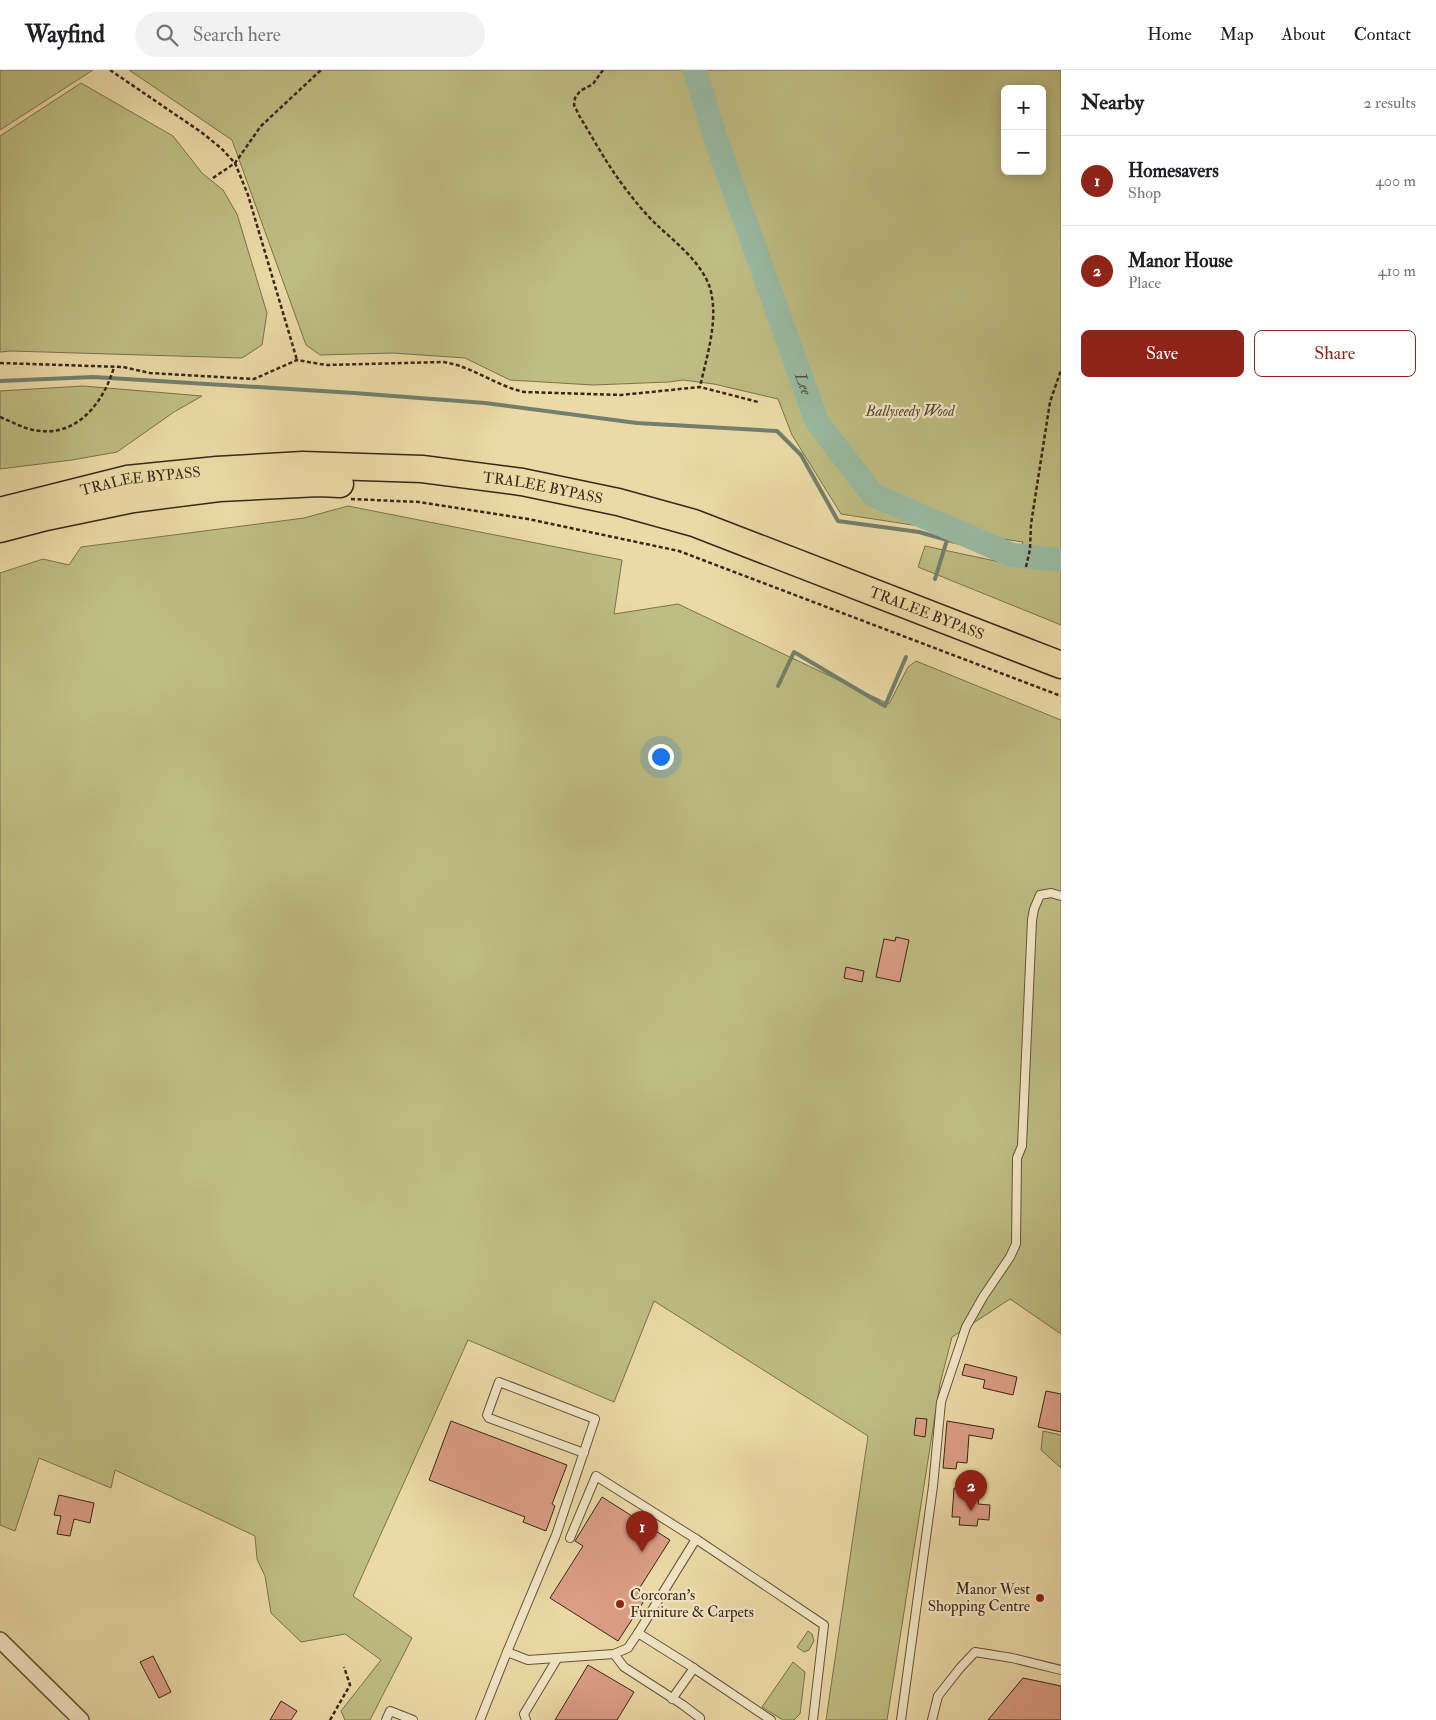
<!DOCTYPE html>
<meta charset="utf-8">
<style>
:root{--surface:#fff;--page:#f2f2f2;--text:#202124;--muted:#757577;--line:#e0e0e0;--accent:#8f2418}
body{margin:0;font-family:"IM FELL Double Pica",serif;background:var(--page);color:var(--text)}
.controls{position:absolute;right:15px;top:15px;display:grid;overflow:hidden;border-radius:8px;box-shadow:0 2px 12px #0003}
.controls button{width:45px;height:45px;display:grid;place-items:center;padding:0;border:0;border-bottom:1px solid var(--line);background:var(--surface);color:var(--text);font:25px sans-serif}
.you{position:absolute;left:660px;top:686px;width:18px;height:18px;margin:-12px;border:4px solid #fff;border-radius:50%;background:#1a73e8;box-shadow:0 0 0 8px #1a73e833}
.badge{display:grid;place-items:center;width:32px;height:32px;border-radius:50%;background:var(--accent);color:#fff;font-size:16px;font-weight:700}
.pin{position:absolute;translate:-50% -41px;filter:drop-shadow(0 1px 2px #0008)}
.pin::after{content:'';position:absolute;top:26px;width:18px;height:15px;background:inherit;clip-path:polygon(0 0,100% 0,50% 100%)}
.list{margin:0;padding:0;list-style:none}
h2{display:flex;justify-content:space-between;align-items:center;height:65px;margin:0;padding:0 20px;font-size:21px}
h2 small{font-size:16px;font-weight:400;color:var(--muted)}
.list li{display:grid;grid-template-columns:32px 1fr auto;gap:15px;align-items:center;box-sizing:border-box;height:90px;padding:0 20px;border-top:1px solid var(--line)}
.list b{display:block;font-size:19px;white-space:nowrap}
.list p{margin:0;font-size:16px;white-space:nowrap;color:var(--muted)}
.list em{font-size:16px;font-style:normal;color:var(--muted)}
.actions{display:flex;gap:10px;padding:15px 20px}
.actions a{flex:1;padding:11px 0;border:1px solid var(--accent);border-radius:8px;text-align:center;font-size:18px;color:var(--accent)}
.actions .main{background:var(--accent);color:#fff}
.icon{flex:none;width:28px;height:28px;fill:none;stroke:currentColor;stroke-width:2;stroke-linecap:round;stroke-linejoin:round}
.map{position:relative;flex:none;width:1061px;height:1650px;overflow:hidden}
header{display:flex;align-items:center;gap:30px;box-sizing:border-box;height:70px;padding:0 25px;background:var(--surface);border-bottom:1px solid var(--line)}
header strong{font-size:24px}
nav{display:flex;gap:28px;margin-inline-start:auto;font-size:18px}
.search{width:350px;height:45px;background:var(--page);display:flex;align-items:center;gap:12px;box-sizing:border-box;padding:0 18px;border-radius:28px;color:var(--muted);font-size:19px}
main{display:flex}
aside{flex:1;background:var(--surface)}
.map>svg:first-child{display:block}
.green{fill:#bebd82;stroke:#7c724e;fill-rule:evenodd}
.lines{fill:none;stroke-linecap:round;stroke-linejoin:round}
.stream{stroke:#73806d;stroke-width:4}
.river{stroke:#99bba3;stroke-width:24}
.building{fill:#db9e86;stroke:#3a271b}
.lane-casing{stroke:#66543e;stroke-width:10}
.street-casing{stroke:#66543e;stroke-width:18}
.highway-casing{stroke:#3a271b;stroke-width:29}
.path{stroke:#3a271b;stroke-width:2.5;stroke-dasharray:4 2.5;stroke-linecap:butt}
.lane{stroke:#f2e7c6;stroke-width:8}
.street{stroke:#f2e7c6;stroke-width:15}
.highway{stroke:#ebdaa7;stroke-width:26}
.poi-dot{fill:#8f2418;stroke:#f2e7c6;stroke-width:2}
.labels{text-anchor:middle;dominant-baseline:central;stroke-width:4.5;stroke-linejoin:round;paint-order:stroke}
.park-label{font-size:15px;font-style:italic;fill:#5b4c35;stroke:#f2e7c6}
.street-label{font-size:15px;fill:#3a271b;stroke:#f2e7c6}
.poi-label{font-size:15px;fill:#3a271b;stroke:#f2e7c6;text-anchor:end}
.water-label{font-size:16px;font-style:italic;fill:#524c3d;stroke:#f2e7c6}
</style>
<header>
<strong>Wayfind</strong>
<div class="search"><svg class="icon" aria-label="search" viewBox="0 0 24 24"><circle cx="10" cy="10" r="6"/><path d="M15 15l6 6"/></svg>Search here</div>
<nav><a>Home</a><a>Map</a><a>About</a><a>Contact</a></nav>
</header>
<main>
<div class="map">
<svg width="1061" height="1650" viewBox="0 0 1061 1650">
<rect width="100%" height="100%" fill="#ebdaa7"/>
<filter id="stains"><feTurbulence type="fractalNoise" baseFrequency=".004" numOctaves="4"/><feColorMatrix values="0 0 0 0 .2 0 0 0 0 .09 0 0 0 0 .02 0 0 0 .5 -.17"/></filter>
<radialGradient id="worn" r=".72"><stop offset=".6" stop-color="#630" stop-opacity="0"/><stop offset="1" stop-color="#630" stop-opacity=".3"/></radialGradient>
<g class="green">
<path d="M0 0H93L0 60Z"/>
<path d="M129 0H1061V555L918 497 925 476 1014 495 1023 472 841 444 792 365 778 329 714 314 683 310 669 312 593 315 510 310 465 288 393 283 320 285 306 275 232 70ZM1005 19H1042V101H1005Z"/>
<path d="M81 13 173 66 202 103 223 120 237 144 267 243 262 275 242 288 11 281 0 282V66Z"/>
<path d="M83 316 202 326 174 342 117 382 72 390 0 399V321Z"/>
<path d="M348 436 622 490 614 544 678 534 889 634 908 597 916 591 1061 650V1264L1010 1229 952 1267 940 1314 887 1650H826L868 1366 654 1231 614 1332 468 1270 353 1526 412 1568 370 1650H345L341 1641 381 1590 345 1564 301 1572 271 1543 265 1506 257 1489 255 1466 115 1400 111 1418 39 1388 15 1461 0 1455V503L43 489 69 495 81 477 304 448Z"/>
<path d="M1043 1361 1061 1365V1398L1041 1380Z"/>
<path d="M808 1561 812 1564 814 1571 809 1580 804 1582 797 1577Z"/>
<path d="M793 1592 805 1602 800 1644 794 1650H783L762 1637Z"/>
</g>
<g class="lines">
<g class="stream">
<path d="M0 311 93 307 354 323 485 333 637 353 777 361 801 385 838 451 919 462 947 470 1012 485"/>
<path d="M935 509 947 470"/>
<path d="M778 616 794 582 885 636 906 587"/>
</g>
<path class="river" id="s1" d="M695 0 715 67 817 352 873 425 1012 485 1061 490"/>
</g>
<g class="building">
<path d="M896 867 909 870 900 912 876 907 884 869 895 871Z"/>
<path d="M846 897 864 901 862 912 844 908Z"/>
<path d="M965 1294 1017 1307 1013 1325 983 1318 985 1310 962 1305Z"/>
<path d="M1046 1321 1061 1324V1362L1038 1357Z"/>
<path d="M916 1348 927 1349 925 1367 914 1365Z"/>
<path d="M451 1351 567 1395 552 1434 555 1436 546 1461 523 1452 525 1447 429 1410Z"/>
<path d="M947 1351 994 1359 992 1369 969 1365 967 1393 957 1392 956 1399 943 1398Z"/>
<path d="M954 1418 971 1419V1425L979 1426 978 1434 990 1435 989 1450 978 1449 977 1456 959 1455 960 1447H952Z"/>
<path d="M59 1425 94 1433 90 1453 74 1449 70 1466 57 1464 61 1446 54 1445Z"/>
<path d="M602 1427 670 1470 637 1522 646 1528 618 1571 550 1528 583 1476 575 1471Z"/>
<path d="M153 1586 171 1622 159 1628 140 1592Z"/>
<path d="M588 1595 634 1622 617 1650H555Z"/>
<path d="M1023 1608 1061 1616V1650H988Z"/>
<path d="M281 1631 297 1641 291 1650H270Z"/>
</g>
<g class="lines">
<g class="lane-casing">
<g id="lane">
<path d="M570 1468 596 1406 696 1469"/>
<path d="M638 1563 696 1469 824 1555 813 1650"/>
<path d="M507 1582 528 1590 614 1584 628 1578 638 1563 689 1595 771 1650"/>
<path d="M614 1584 624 1597 683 1635 700 1648V1650"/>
<path d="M672 1629 694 1598"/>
<path d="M386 1650 390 1641 413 1650"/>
<path d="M480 1650 507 1582 556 1465 595 1349 499 1312 487 1345 489 1348 584 1383"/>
<path d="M526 1650 524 1644 557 1589"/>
<path d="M901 1650 933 1416 941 1332 966 1257 983 1227 1010 1187 1016 1174 1017 1088 1022 1076 1032 850 1034 839 1040 825 1051 823 1061 826"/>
<path d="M932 1650 938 1626 960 1598 975 1582 1012 1588 1061 1600"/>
</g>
</g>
<g class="street-casing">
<path id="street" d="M0 1570 81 1650"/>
</g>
<g class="highway-casing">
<g id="highway">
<path id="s2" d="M0 441 127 409 217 400 303 395 422 399 522 412 618 432 694 453 1061 595"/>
<path d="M0 459 46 447 133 429 219 418 319 413 340 414"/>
</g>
</g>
<g class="path">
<path d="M110 0 201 62 221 78 235 93 248 125 297 290"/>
<path d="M603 0 593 14 580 21 575 28 574 35 580 47C594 70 608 96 625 118 635 131 645 144 657 155 677 174 708 197 712 227 717 256 706 289 700 317"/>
<path d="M213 108 235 93 261 56 321 0"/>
<path d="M0 293 123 297 150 303 254 309 297 290 326 295 443 292C472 296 494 315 524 322L621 325 700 317 758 332"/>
<path d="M0 347C10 351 19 356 29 359 74 371 103 335 114 297"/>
<path d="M351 429 419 432 528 449 679 481 1061 626"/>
<path d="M1026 497 1030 479 1031 454 1050 332 1061 300"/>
<path d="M330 1650 350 1615 344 1597"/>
</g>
<use href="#lane" class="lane"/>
<use href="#street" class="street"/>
<use href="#highway" class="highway"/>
</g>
<g class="poi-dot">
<circle cx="1040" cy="1528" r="5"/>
<circle cx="620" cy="1534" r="5"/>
</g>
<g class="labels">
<g class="park-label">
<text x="910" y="341">Ballyseedy Wood</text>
</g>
<g class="street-label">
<text stroke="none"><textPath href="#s2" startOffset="144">TRALEE BYPASS</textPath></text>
<text stroke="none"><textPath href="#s2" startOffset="549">TRALEE BYPASS</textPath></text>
<text stroke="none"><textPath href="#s2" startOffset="954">TRALEE BYPASS</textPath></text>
</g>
<g class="poi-label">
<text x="1030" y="1519">Manor West<tspan x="1030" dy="17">Shopping Centre</tspan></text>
<text x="630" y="1525" text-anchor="start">Corcoran's<tspan x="630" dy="17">Furniture &amp; Carpets</tspan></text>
</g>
<g class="water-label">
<text stroke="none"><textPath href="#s1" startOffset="332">Lee</textPath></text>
</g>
</g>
<rect width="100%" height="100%" filter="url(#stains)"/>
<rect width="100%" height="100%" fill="url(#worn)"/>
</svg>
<div class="controls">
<button>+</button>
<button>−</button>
</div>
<div class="you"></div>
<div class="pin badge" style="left:642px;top:1482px">1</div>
<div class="pin badge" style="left:971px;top:1441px">2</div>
</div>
<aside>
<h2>Nearby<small>2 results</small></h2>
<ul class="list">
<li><span class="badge">1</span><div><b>Homesavers</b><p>Shop</p></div><em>400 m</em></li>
<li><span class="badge">2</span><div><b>Manor House</b><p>Place</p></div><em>410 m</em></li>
</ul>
<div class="actions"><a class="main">Save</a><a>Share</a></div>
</aside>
</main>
